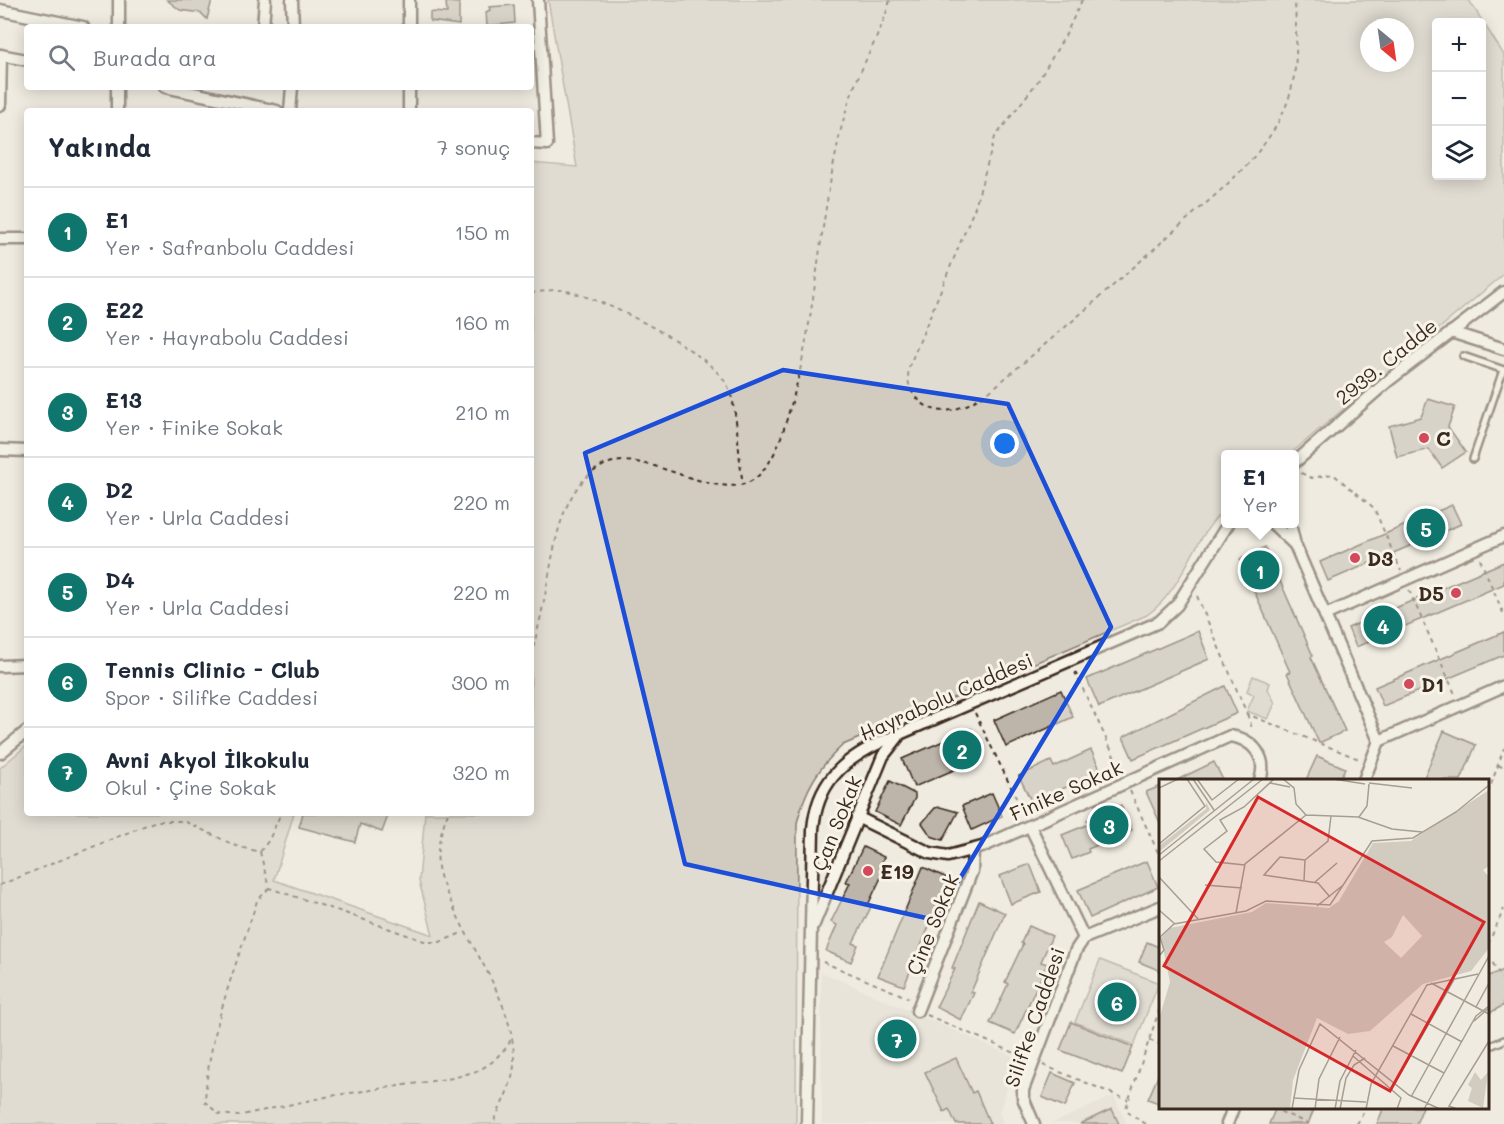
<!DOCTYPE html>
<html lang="tr">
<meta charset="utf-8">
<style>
:root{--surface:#fff;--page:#f6f6f7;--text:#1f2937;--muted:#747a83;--line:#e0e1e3;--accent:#0f766e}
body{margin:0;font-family:Mali,sans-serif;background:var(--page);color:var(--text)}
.controls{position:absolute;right:18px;top:18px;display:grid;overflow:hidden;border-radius:6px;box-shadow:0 3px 15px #0003}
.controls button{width:54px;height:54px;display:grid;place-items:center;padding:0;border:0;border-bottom:2px solid var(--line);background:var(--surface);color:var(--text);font:30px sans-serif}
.compass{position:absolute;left:1360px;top:18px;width:54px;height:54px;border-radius:50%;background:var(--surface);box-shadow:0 3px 15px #0003;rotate:151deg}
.you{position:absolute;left:1005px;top:444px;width:21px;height:21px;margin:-15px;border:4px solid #fff;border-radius:50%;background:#1a73e8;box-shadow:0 0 0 9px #1a73e833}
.badge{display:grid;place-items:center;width:39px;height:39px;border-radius:50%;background:var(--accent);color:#fff;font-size:20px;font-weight:700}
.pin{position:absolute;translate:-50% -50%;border:3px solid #fff;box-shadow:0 2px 6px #0006}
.popup{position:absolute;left:1221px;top:450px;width:78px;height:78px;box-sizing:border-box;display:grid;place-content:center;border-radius:6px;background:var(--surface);filter:drop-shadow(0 2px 4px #0005);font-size:20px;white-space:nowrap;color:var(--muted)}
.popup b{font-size:22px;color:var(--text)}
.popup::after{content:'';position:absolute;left:50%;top:100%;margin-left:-12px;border:12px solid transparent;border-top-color:var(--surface)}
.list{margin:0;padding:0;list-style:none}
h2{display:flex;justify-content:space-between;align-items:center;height:78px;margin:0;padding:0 24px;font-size:26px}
h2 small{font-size:20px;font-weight:400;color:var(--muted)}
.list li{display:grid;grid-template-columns:39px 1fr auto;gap:18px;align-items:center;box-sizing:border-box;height:90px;padding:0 24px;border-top:2px solid var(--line)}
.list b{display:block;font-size:22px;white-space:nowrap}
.list p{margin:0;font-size:20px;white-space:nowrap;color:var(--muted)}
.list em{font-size:20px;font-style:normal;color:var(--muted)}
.icon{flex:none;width:33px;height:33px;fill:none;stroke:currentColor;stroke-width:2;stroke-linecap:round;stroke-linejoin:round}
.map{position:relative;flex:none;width:1504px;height:1124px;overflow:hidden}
.search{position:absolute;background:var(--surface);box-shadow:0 3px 15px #0003;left:24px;top:24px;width:510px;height:66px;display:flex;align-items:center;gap:15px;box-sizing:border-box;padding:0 21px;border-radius:6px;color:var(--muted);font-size:22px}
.panel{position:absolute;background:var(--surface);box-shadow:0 3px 15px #0003;left:24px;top:108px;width:510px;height:708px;border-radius:6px}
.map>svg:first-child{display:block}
.built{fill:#e0dbd0}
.green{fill:#d1cbc0;stroke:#867a6f;stroke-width:1.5;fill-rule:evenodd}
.building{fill:#bdb5aa;stroke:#3b2a1e;stroke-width:1.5}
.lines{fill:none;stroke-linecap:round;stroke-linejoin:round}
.lane-casing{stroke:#3b2a1e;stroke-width:10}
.street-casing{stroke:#3b2a1e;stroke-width:15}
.path{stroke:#3b2a1e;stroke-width:2;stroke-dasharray:4.5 4.5;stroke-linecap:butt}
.lane{stroke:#f7f3e8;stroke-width:5}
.street{stroke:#f7f3e8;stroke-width:10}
.marked{fill:none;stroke:#1d4ed8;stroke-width:4.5;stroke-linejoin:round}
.poi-dot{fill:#d1495b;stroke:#f7f3e8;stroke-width:2}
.labels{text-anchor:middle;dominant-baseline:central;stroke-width:6;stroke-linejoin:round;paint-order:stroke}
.street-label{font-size:20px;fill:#3b2a1e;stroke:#f7f3e8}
.poi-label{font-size:20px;font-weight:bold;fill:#3b2a1e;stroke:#f7f3e8;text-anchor:start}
.inset-road{fill:none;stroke:#a79e92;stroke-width:1.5}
.view{fill:#d62828;fill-opacity:0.15;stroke:#d62828;stroke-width:3}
.inset-edge{fill:none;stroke:#3b2a1e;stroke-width:3}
</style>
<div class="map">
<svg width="1504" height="1124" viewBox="0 0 1504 1124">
<rect width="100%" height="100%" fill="#efebe0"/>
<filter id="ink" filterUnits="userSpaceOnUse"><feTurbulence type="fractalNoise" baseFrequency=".0167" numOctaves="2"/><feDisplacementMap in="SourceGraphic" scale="12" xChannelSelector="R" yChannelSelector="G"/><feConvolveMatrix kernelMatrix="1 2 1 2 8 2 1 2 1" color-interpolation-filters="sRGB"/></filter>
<g filter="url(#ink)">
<g class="built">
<path d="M821 972 910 1011 915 1019 923 1017 1017 1058 999 1113 1004 1124H822Z"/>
<path d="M1114 1096 1127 1124 1053 1123Z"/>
</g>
<g class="green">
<path d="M548 0H1469L1504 55V274L1290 454H1226L1225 509C1192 538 1185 588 1147 615L843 745C818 768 805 789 797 823L796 1124H0V768L27 745V813H294L274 880 433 935 419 881 425 813H531V163L577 167ZM1436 22H1482V176H1436ZM1369 27H1405V63H1369Z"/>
<path d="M1253 676 1270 683 1268 689 1275 703 1268 719 1247 711 1254 695 1247 691Z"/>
<path d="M1100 960 1159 983 1134 1045 1075 1022Z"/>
</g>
<g class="building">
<path d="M167 0H212L207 19 201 13 180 10Z"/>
<path d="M446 2 459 3V25L430 21V12L447 13Z"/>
<path d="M514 5 515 23 487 26 486 12 490 10 489 7Z"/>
<path d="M1428 399 1455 407 1448 427 1466 452 1442 468 1429 449 1397 457 1389 426 1421 417Z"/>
<path d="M1452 505 1461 524 1328 581 1320 562Z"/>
<path d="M1265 547 1313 656 1311 657 1345 731 1319 743 1287 673 1290 672 1240 559Z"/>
<path d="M1504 562V584L1356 647 1348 628Z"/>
<path d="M1198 631 1209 659 1099 707 1087 679Z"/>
<path d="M1504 632V655L1383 706 1375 687Z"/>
<path d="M1225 686 1237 713 1133 759 1123 737Z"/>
<path d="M1061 690 1073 717 1006 747 994 720Z"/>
<path d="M971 729 984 757 914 787 902 759Z"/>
<path d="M1444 731 1476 745 1461 780H1423Z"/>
<path d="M1091 750 1101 771 1032 803 1019 776 1051 761 1054 767Z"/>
<path d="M1317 756 1345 768 1339 780H1306Z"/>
<path d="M1214 762 1223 780H1177Z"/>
<path d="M890 781 915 794V798L901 825 875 812Z"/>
<path d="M1161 786V825L1146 792Z"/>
<path d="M992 793 1002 816 972 830 962 806Z"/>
<path d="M1121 805 1132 830 1088 849 1089 852 1072 859 1062 835 1089 824 1087 820Z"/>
<path d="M940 807 958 812 943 840 931 836 922 823 935 808Z"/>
<path d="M303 813H389L382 832 360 824 355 842 299 827Z"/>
<path d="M863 847 884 857 880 865 885 869 868 905 871 907 853 943 858 945 851 962 826 951 837 925 831 922 850 883 846 882Z"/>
<path d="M1147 861 1158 887 1090 918 1078 890Z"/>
<path d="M1030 864 1041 892 1011 904 1000 876Z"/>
<path d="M923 867 949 879 904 986 878 976Z"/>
<path d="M979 901 1005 913 971 992 974 993 961 1020 936 1007 955 969 952 968Z"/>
<path d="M1029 926 1052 936 1041 962 1047 964 1015 1034 990 1023 1008 984 1005 982 1023 944 1021 943Z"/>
<path d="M1147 942 1161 948V971L1139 962Z"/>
<path d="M1504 970V1005L1488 1014V976Z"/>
<path d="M1071 1022 1133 1047 1122 1074 1060 1050Z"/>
<path d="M956 1058 972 1093 976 1091 990 1124H956L949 1109 944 1112 925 1072Z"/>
<path d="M1161 1069V1104L1148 1099Z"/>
<path d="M1052 1073 1075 1083 1065 1107 1042 1097Z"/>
<path d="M1276 1107H1315L1308 1124H1269Z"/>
<path d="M1384 1107H1423L1416 1124H1377Z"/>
<path d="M1112 1109 1119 1124H1080L1101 1114Z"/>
</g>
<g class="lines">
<g class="lane-casing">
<g id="lane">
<path d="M1463 356 1504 370"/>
<path d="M1473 459 1503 370"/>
<path d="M1488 1047 1504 1040"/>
</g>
</g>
<g class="street-casing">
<g id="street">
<path d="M292 0 293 27"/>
<path d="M409 0V27"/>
<path d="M0 10 83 27"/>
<path d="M119 27V0"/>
<path d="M263 27 265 0"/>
<path d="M0 55 27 60"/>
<path d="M165 87 277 111"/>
<path d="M409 87V111"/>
<path d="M0 105 1 55"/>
<path d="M117 111V87"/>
<path d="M290 111 292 87"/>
<path d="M531 143 547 144 538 0"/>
<path d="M0 239H27"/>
<path d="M1451 332 1504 349"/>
<path d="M0 450 27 451"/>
<path d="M1294 463 1388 381 1504 292"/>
<path d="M1273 524 1294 544"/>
<path d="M1290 524 1295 545 1379 741 1364 780"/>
<path d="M1325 615 1504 536"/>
<path d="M0 666 27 665"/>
<path d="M1379 741 1504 686"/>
<path d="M0 753 27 731"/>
<path d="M857 817 930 853 948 856 982 847 1230 736C1253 739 1268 758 1260 780"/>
<path d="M1030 826 1084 938 1076 950 1023 1090V1098L1034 1124"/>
<path d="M814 924 883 756 898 737"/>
<path d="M1084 938 1160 907"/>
<path d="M917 1011 972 871 973 850"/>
<path d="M807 1124 813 829C817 784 841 761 881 742L1159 622 1177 605 1228 524"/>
<path d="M1227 1124 1233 1108"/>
</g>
</g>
<g class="path">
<path d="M1082 0 1065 36 1038 81 995 137 975 207 909 367C907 379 908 389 917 398 939 423 968 406 990 391 1053 338 1115 285 1176 229 1216 194 1264 158 1285 108 1300 73 1296 37 1295 0"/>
<path d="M531 293C542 292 557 288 567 291 606 300 708 350 727 385 738 404 738 458 743 484"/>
<path d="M1301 473 1312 478 1333 474 1374 508 1401 571"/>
<path d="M1480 559 1504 615"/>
<path d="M1409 590 1455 694"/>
<path d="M1197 596 1247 714 1359 759"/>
<path d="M531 656C537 634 542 612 546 590 555 548 559 489 602 466 645 443 722 510 758 476 778 457 784 427 792 402 815 321 818 236 836 153 841 125 849 97 861 71 872 46 883 27 890 0"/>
<path d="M1075 672 1122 773"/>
<path d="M975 713 1025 816"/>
<path d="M1247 714 1253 731"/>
<path d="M1498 765 1504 768"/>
<path d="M1130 791 1160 857"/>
<path d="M1488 793 1504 748"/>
<path d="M448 813C441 829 436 850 438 867 440 880 447 894 453 906 475 957 515 1004 514 1063 514 1083 500 1106 493 1124"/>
<path d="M260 852 269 888 345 913 427 942H440L464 932"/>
<path d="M260 852 269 840 281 813"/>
<path d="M0 885 156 821H184L236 846 260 852"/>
<path d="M269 888 257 901C236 966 208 1033 205 1102L219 1114 237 1116 330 1096 453 1078 480 1070 492 1062 508 1046 511 1038"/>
<path d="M1488 944 1504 909"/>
<path d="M1488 955 1504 982"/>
<path d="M823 962 909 998"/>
<path d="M927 1015 1024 1057"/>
<path d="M1149 1040 1160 1044"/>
<path d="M1043 1065 1128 1100"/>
<path d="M1272 1108 1309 1124"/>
<path d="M1146 1124 1129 1113 1126 1108 1160 1008"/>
<path d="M1357 1124 1365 1108"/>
</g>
<use href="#lane" class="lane"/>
<use href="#street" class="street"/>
</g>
</g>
<path d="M0 0H1504V1124H0ZM783 370 1008 404 1111 627 935 920 685 864 585 453Z" fill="#efebe0" fill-opacity=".55" fill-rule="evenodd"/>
<path class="marked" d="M783 370 1008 404 1111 627 935 920 685 864 585 453Z"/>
<g class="poi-dot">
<circle cx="1424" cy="438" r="6"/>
<circle cx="1355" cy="558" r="6"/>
<circle cx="1456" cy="593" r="6"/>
<circle cx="1409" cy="684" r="6"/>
<circle cx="868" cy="871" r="6"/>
</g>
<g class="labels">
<g class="street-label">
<text transform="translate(1386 361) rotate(-39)">2939. Cadde</text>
<text transform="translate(946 696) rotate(-24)">Hayrabolu Caddesi</text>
<text transform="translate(1066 790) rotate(-24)">Finike Sokak</text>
<text transform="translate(836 823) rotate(-68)">Çan Sokak</text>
<text transform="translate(932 924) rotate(-68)">Çine Sokak</text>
<text transform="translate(1034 1017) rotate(-71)">Silifke Caddesi</text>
</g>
<g class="poi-label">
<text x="1436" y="438">C</text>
<text x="1367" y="558">D3</text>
<text x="1444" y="593" text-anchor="end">D5</text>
<text x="1421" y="684">D1</text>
<text x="880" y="871">E19</text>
</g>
</g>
<g transform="translate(1159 779)">
<rect width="330" height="330" fill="#efebe0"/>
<path d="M330 11V87L324 91 330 98V169L312 192 264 205 211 252 189 255 158 239 134 301 131 330H0V240L11 203 2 159 11 149 93 133 107 124 170 129 180 122 214 64 252 62ZM244 136 263 157 242 179 225 163 233 158ZM47 23 51 31 0 73V67L47 30ZM316 293 322 301 329 293 324 329 309 322 313 309 309 306Z" fill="#d1cbc0" fill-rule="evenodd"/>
<path class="inset-road" d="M34 0 55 31M38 0 53 21 80 0M124 0 135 9 137 25 147 36M174 0 206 5M111 4 131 8M210 4 253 9M0 9 19 0M199 38 233 50 263 53M0 65 46 27 28 0M0 76 95 0M146 81 121 78 105 96 159 104 171 118M0 82 104 0M86 86 57 83 45 70 68 52 61 41 85 28 115 0M0 98 40 141M145 102 146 81 169 62 172 37M156 103 178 84M46 106 83 109M158 127 183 107M0 131 16 145M77 134 86 85 147 36 200 38 208 27 210 5M0 159 15 145 87 132 107 122 171 126 213 62 254 59 297 33 329 7M1 176 5 171 1 158M272 204 330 235M317 228 330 204M252 235 303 263M315 242 330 229M234 267 285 294M194 277 242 319 238 330M236 304 296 199M252 318 330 177M134 319 207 323M133 330 140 291 161 245 250 316 281 330M156 330 160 300 181 258M176 330 181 302 197 271M181 330 187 299 195 286 206 279M207 330 212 305 268 206 319 195M265 330 317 237 330 227M298 330 290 327 330 262"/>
<path class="view" d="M99 18 325 143 231 312 5 187Z"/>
<rect width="330" height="330" class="inset-edge"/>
</g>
</svg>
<div class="controls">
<button>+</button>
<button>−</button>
<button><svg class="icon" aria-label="layers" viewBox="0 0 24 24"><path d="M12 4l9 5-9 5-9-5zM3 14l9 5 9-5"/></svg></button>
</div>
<svg class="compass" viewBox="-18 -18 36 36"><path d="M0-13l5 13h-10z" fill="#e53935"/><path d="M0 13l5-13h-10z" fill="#747a83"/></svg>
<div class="you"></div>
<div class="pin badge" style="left:1260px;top:570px">1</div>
<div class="popup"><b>E1</b>Yer</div>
<div class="pin badge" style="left:962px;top:750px">2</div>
<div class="pin badge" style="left:1109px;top:825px">3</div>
<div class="pin badge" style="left:1383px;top:625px">4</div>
<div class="pin badge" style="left:1426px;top:528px">5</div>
<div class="pin badge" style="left:1117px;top:1002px">6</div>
<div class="pin badge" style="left:897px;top:1039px">7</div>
<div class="search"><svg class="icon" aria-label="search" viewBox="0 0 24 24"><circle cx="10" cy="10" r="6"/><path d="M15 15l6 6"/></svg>Burada ara</div>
<section class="panel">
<h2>Yakında<small>7 sonuç</small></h2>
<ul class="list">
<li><span class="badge">1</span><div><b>E1</b><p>Yer · Safranbolu Caddesi</p></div><em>150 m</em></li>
<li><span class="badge">2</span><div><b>E22</b><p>Yer · Hayrabolu Caddesi</p></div><em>160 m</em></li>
<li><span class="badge">3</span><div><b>E13</b><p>Yer · Finike Sokak</p></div><em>210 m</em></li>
<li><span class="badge">4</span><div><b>D2</b><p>Yer · Urla Caddesi</p></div><em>220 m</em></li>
<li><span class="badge">5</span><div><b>D4</b><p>Yer · Urla Caddesi</p></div><em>220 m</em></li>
<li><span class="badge">6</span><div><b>Tennis Clinic - Club</b><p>Spor · Silifke Caddesi</p></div><em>300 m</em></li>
<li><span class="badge">7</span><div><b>Avni Akyol İlkokulu</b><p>Okul · Çine Sokak</p></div><em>320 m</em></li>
</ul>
</section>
</div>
